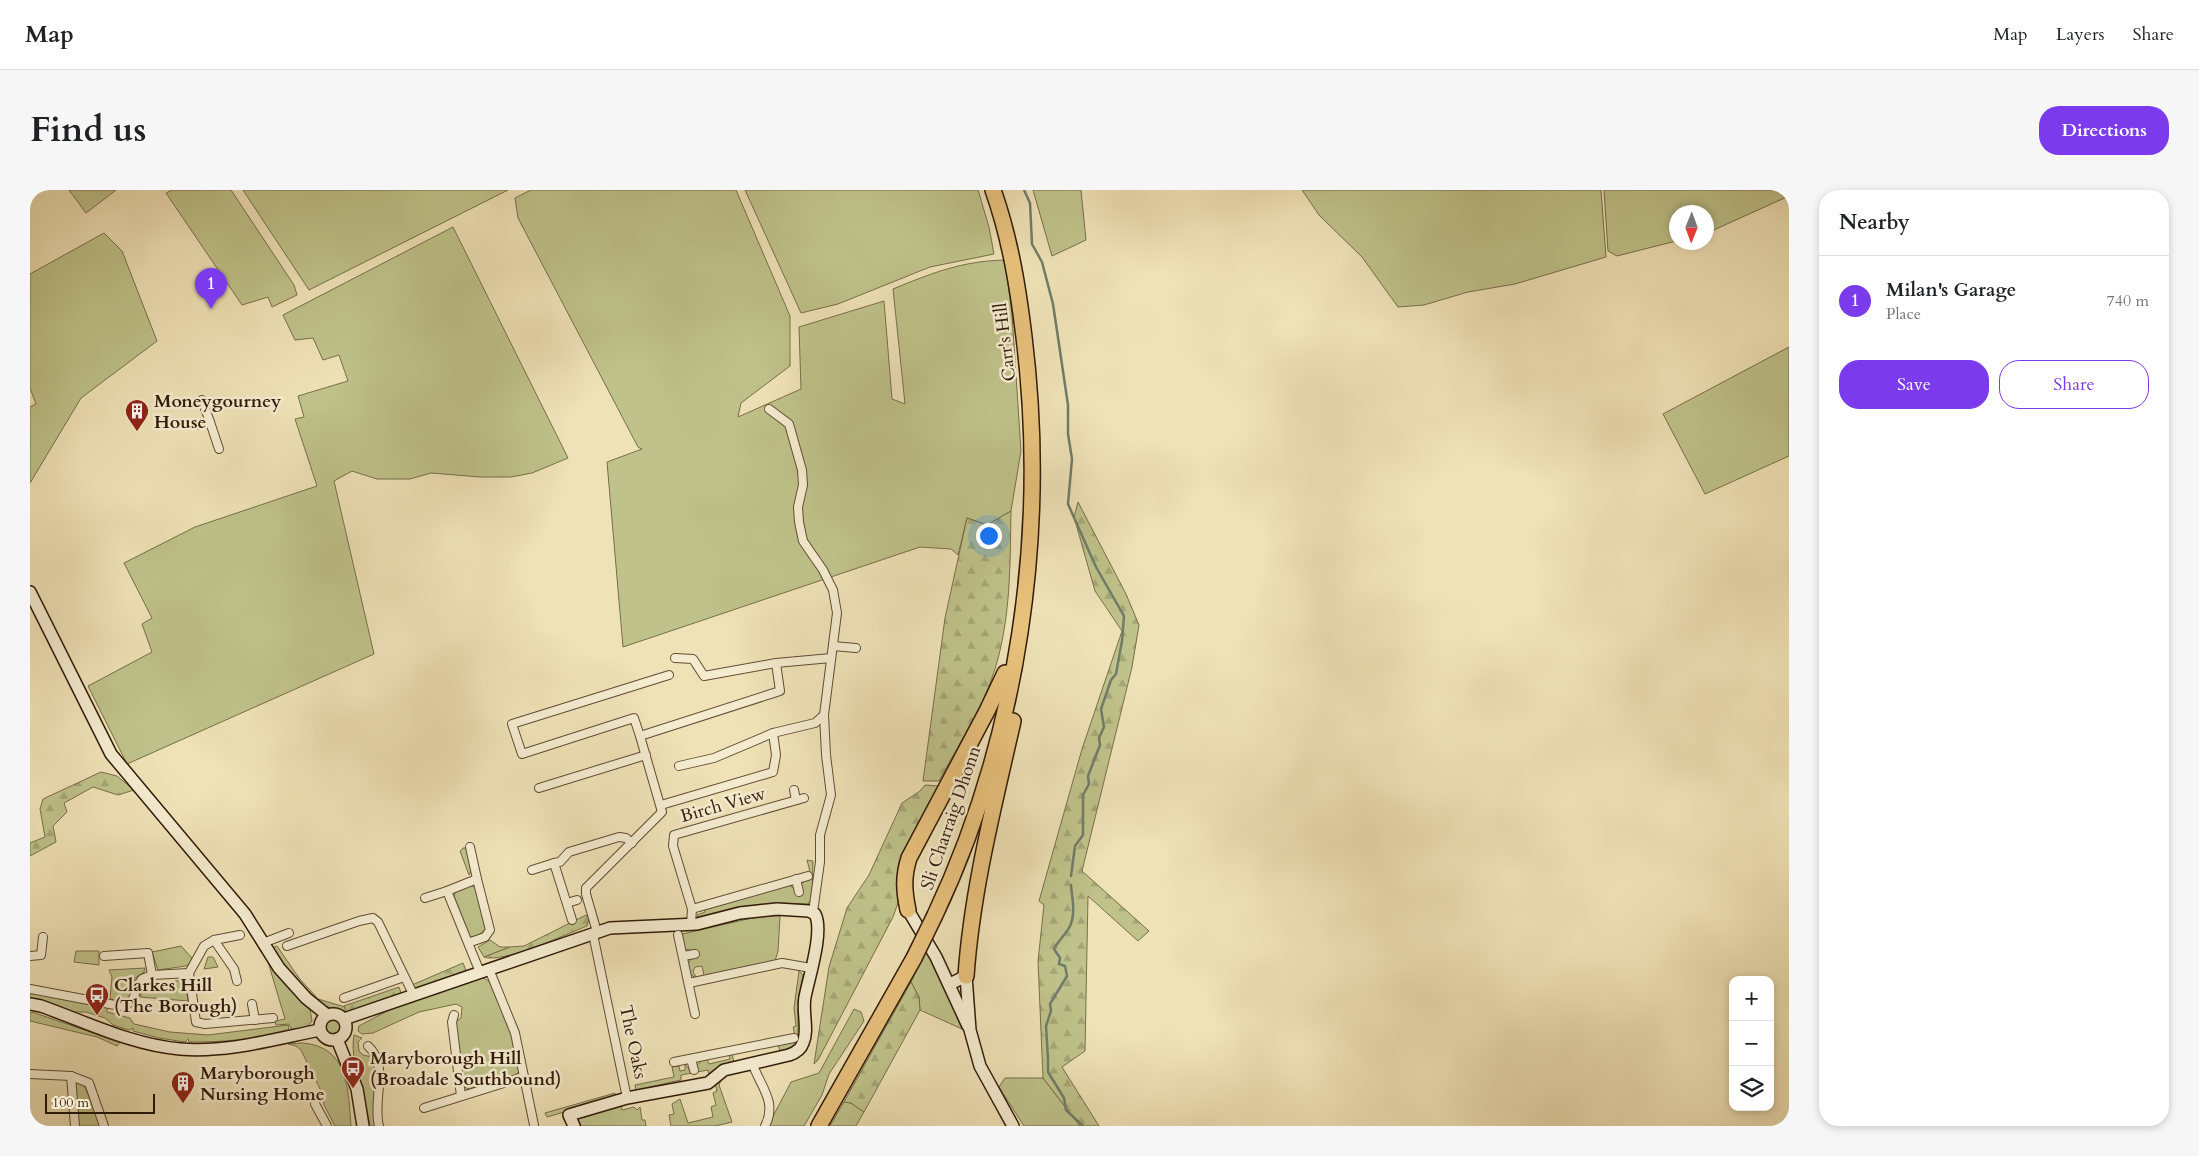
<!DOCTYPE html>
<meta charset="utf-8">
<style>
:root{--surface:#fff;--page:#f6f6f6;--text:#202124;--muted:#757577;--line:#e0e0e0;--accent:#7c3aed}
body{margin:0;font-family:Cardo,serif;background:var(--page);color:var(--text)}
.controls{position:absolute;right:15px;bottom:15px;display:grid;overflow:hidden;border-radius:10px;box-shadow:0 2px 8px #0003}
.controls button{width:45px;height:45px;display:grid;place-items:center;padding:0;border:0;border-bottom:1px solid var(--line);background:var(--surface);color:var(--text);font:25px sans-serif}
.compass{position:absolute;left:1639px;top:15px;width:45px;height:45px;border-radius:50%;background:var(--surface);box-shadow:0 2px 8px #0003;rotate:181deg}
.scale{position:absolute;left:15px;bottom:12px;width:110px;box-sizing:border-box;padding-left:5px;border:2px solid #301a08;border-top:0;font-size:14px;line-height:18px;white-space:nowrap;color:#301a08;-webkit-text-stroke:4px #f5ecd0;paint-order:stroke}
.you{position:absolute;left:958px;top:345px;width:18px;height:18px;margin:-12px;border:4px solid #fff;border-radius:50%;background:#1a73e8;box-shadow:0 0 0 8px #1a73e833}
.badge{display:grid;place-items:center;width:32px;height:32px;border-radius:50%;background:var(--accent);color:#fff;font-size:16px;font-weight:700}
.pin{position:absolute;translate:-50% -41px;filter:drop-shadow(0 1px 2px #0008)}
.pin::after{content:'';position:absolute;top:26px;width:18px;height:15px;background:inherit;clip-path:polygon(0 0,100% 0,50% 100%)}
.list{margin:0;padding:0;list-style:none}
h2{display:flex;justify-content:space-between;align-items:center;height:65px;margin:0;padding:0 20px;font-size:21px}
h2 small{font-size:16px;font-weight:400;color:var(--muted)}
.list li{display:grid;grid-template-columns:32px 1fr auto;gap:15px;align-items:center;box-sizing:border-box;height:90px;padding:0 20px;border-top:1px solid var(--line)}
.list b{display:block;font-size:19px;white-space:nowrap}
.list p{margin:0;font-size:16px;white-space:nowrap;color:var(--muted)}
.list em{font-size:16px;font-style:normal;color:var(--muted)}
.actions{display:flex;gap:10px;padding:15px 20px}
.actions a{flex:1;padding:11px 0;border:1px solid var(--accent);border-radius:20px;text-align:center;font-size:18px;color:var(--accent)}
.actions .main{background:var(--accent);color:#fff}
.icon{flex:none;width:28px;height:28px;fill:none;stroke:currentColor;stroke-width:2;stroke-linecap:round;stroke-linejoin:round}
.map{position:relative;flex:none;width:1759px;height:936px;overflow:hidden;border-radius:20px}
header{display:flex;align-items:center;gap:30px;box-sizing:border-box;height:70px;padding:0 25px;background:var(--surface);border-bottom:1px solid var(--line)}
header strong{font-size:24px}
nav{display:flex;gap:28px;margin-inline-start:auto;font-size:18px}
.intro{display:flex;align-items:center;justify-content:space-between;box-sizing:border-box;height:120px;padding:0 30px}
h1{margin:0;font-size:35px}
.button{padding:12px 22px;border-radius:20px;background:var(--accent);color:#fff;font-size:18px;font-weight:700}
main{display:flex;gap:30px;padding:0 30px}
aside{flex:1;background:var(--surface);border-radius:20px;box-shadow:0 2px 8px #0003}
.map>svg:first-child{display:block}
.grass{fill:#bfc28a;stroke:#786e49}
.forest{fill:url(#forest-firs);stroke:#786e49}
.lines{fill:none;stroke-linecap:round;stroke-linejoin:round}
.stream{stroke:#707c6a;stroke-width:2.5}
.street-casing{stroke:#604c34;stroke-width:10}
.secondary-casing{stroke:#301a08;stroke-width:14}
.highway-casing{stroke:#301a08;stroke-width:18}
.street{stroke:#f5ecd0;stroke-width:8}
.secondary{stroke:#f5ecd0;stroke-width:11}
.highway{stroke:#e8c17c;stroke-width:15}
.highway-bridge-casing{stroke:#301a08;stroke-width:18;stroke-linecap:butt}
.highway-bridge{stroke:#e8c17c;stroke-width:15}
.labels{text-anchor:middle;dominant-baseline:central;stroke-width:5;stroke-linejoin:round;paint-order:stroke}
.street-label{font-size:18px;fill:#301a08;stroke:#f5ecd0}
.poi-label{font-size:18px;font-weight:bold;fill:#301a08;stroke:#f5ecd0;text-anchor:start}
</style>
<header>
<strong>Map</strong>
<nav><a>Map</a><a>Layers</a><a>Share</a></nav>
</header>
<div class="intro"><h1>Find us</h1><a class="button">Directions</a></div>
<main>
<div class="map">
<svg width="1759" height="936" viewBox="0 0 1759 936">
<defs>
<pattern id="forest-firs" width="22" height="20" patternUnits="userSpaceOnUse" patternTransform="scale(1.25)"><rect width="22" height="20" fill="#bfc28a"/><path d="M5 1l3.5 6h-7zM16 11l3.5 6h-7z" fill="#a4a676"/></pattern>
</defs>
<rect width="100%" height="100%" fill="#efe2b7"/>
<filter id="stains"><feTurbulence type="fractalNoise" baseFrequency=".004" numOctaves="4"/><feColorMatrix values="0 0 0 0 .2 0 0 0 0 .09 0 0 0 0 .02 0 0 0 .5 -.17"/></filter>
<radialGradient id="worn" r=".72"><stop offset=".6" stop-color="#630" stop-opacity="0"/><stop offset="1" stop-color="#630" stop-opacity=".3"/></radialGradient>
<g class="grass">
<path d="M39 0H86L56 23Z"/>
<path d="M142 0H201L264 95 267 105 242 117 238 107 212 115 136 3Z"/>
<path d="M213 0H478L279 100Z"/>
<path d="M501 0H706L760 126V176L711 213 708 227 771 199 769 137 854 111 862 209 875 214 863 99C902 83 932 71 975 70L982 124 991 261 981 321 957 335 937 328 928 365 921 359 890 357 593 457 577 272 612 259 608 257 488 28 485 8Z"/>
<path d="M715 0H948L959 37 964 64 900 77 808 114 771 123Z"/>
<path d="M1003 0H1051L1056 50 1022 66Z"/>
<path d="M1272 0H1571L1576 67 1485 94 1438 102 1394 115 1368 117 1332 67 1289 25Z"/>
<path d="M1574 0H1759V6L1677 43 1676 22H1646V51L1587 66 1578 61Z"/>
<path d="M423 37 538 268 502 283 481 287H450L401 283 380 289H347L322 281 304 291 344 464 97 574 58 496 122 462 112 434 122 428 94 373 165 337 287 296 265 229 274 227 268 206 318 191 309 165 293 170 283 148 265 150 253 125Z"/>
<path d="M74 43 92 61 127 151 51 208 0 293V217L6 214 0 198V84Z"/>
<path d="M1759 157V266L1675 304 1633 224Z"/>
<path d="M433 658H436L442 680 439 685 430 661Z"/>
<path d="M777 670 783 671 782 708 778 714 746 713 707 717 668 727 667 725 675 722 674 719 759 695 765 699 771 695 780 682Z"/>
<path d="M440 695 446 698 456 740 443 748 439 746 424 706 426 701Z"/>
<path d="M731 726H750L748 761 745 771 674 786 672 776 665 777 663 782 667 788 661 785 658 774 665 761 655 759 652 744Z"/>
<path d="M460 750 470 757H480L454 767 448 757Z"/>
<path d="M151 756 162 768 160 773 156 776 128 780 122 762Z"/>
<path d="M247 756 269 788 288 809 315 817 318 826 283 810 239 759Z"/>
<path d="M897 759 932 839 890 820 889 807 881 792Z"/>
<path d="M46 761H69V775L44 772Z"/>
<path d="M236 765 280 819 282 831 278 836 262 840 259 834 246 835 245 831 255 829Z"/>
<path d="M178 767H183L188 777 174 779Z"/>
<path d="M115 778 114 782 105 788 99 809 85 811 80 808 82 787 79 780Z"/>
<path d="M769 781 773 785 768 811V850L761 858 750 861 748 855 765 846 763 837 766 836 764 818Z"/>
<path d="M152 787 155 790 158 811 110 807 114 794 115 797 152 790Z"/>
<path d="M451 787 459 791C476 817 483 851 490 881L485 885 439 899 433 897 424 833 431 828 432 817 426 814 389 822 343 843 332 844 328 841 329 836 359 820Z"/>
<path d="M0 803 77 817V822L100 828 104 834 140 842 178 845 258 835 259 840C227 850 192 852 159 852L158 849 155 852 129 848 103 841V838L99 840 83 835 75 828 56 822H43L0 808Z"/>
<path d="M824 819 831 822 834 831 799 884 792 905 774 936H738L761 892 789 883Z"/>
<path d="M2 822 90 852 87 856 67 847 0 831V823Z"/>
<circle cx="303" cy="838" r="9"/>
<path d="M324 845 332 848 328 852 329 861 333 865 342 867 344 871 345 936H340C336 908 319 872 324 845Z"/>
<path d="M272 853C319 856 318 900 321 936H305L294 915 293 905 271 860 266 856 258 854Z"/>
<path d="M699 864H702L704 872 690 876 679 884 678 880 651 885V890L606 900 605 895 644 887 642 877 649 876 650 881 655 880V874L661 882 667 881V875L672 870 677 869 679 874 700 869Z"/>
<path d="M692 888 689 895 702 932 685 936H641L639 925 644 924 642 914 650 909 658 933 683 927 681 917 686 915 683 903 687 901 685 893Z"/>
<path d="M975 888H1013L1050 936H994L969 897Z"/>
<path d="M46 892 54 895 72 936H48L44 896Z"/>
<path d="M585 903 586 907 517 927 515 923Z"/>
<path d="M814 912 821 913 834 922 826 936H800Z"/>
<path d="M591 916 592 920 604 917 607 920 610 917 612 930H615L616 936H551L548 929Z"/>
</g>
<g class="forest">
<path d="M1048 312 1096 404 1109 435 1102 477 1052 681 1119 741 1108 751 1058 706 1055 861 1032 877 1069 936H1050L1013 888 1008 771 1014 715 1009 711 1052 559 1092 441 1065 401 1044 327Z"/>
<path d="M981 321C980 374 981 427 965 479 953 518 928 555 909 591H893L915 428 937 328 957 335Z"/>
<path d="M71 582 87 586 104 600 88 605 63 597 34 613 37 622 23 636 26 652 0 666V653L15 647 10 619 13 609Z"/>
<path d="M895 595 910 596 868 698V713L863 727 788 870 784 874 799 777 817 718 839 685 872 613 890 601Z"/>
<path d="M556 725 559 729 557 736C537 744 472 774 454 767L480 757 494 756Z"/>
<path d="M433 773 437 783 385 803 382 795Z"/>
<path d="M881 792 889 807 890 820 834 922 821 913 814 912Z"/>
<path d="M369 797 372 806 318 826 314 816Z"/>
</g>
<g class="lines">
<g class="stream">
<path d="M994 0 1000 13 1002 54 1012 72 1023 114 1038 215V244L1042 269 1038 314 1066 377 1094 426 1092 451 1086 484 1081 490 1071 519 1074 537 1069 548 1070 555 1058 586 1059 594 1053 605V645L1045 656 1041 686"/>
<path d="M1041 695C1042 708 1046 723 1040 736 1036 744 1028 751 1024 759L1030 768 1029 774 1035 776 1037 786 1020 814 1021 821 1016 836 1018 869V882L1034 908 1036 920 1053 936"/>
</g>
<g class="street-casing">
<g id="street">
<path d="M172 210 180 232"/>
<path d="M739 219 759 234 772 280 773 295 768 317 769 332 773 351 793 380 803 400 807 423 794 525 796 565 801 605 790 645V672L783 722"/>
<path d="M170 235 180 232 189 259"/>
<path d="M803 456 826 458"/>
<path d="M645 468 663 469 674 486 746 473 801 468"/>
<path d="M610 546 604 528 492 564 482 534 639 485"/>
<path d="M649 576 684 568 743 543 785 533 794 525"/>
<path d="M509 598 616 565"/>
<path d="M764 600 766 610"/>
<path d="M631 615 743 582 746 565 743 543"/>
<path d="M440 657 447 689"/>
<path d="M502 680 524 673"/>
<path d="M766 689 769 702"/>
<path d="M395 708 417 701"/>
<path d="M537 713 547 710"/>
<path d="M662 719 643 656 644 645 774 608"/>
<path d="M542 730 524 673 530 672 539 662 589 647 596 648 602 653"/>
<path d="M661 734 662 719 778 686"/>
<path d="M567 742 556 704V698L632 622 610 546 750 501 746 473"/>
<path d="M563 744 597 908"/>
<path d="M648 745 665 824"/>
<path d="M184 750 204 779 207 791"/>
<path d="M233 753 259 743"/>
<path d="M438 753 455 747 460 740 447 689 417 701 447 775 450 782"/>
<path d="M257 756 329 731 343 728 348 732 384 806"/>
<path d="M0 766 11 765 13 747"/>
<path d="M74 766 118 763 122 785"/>
<path d="M653 766 665 764"/>
<path d="M459 779 485 843 504 935"/>
<path d="M159 783 166 832 175 834 243 828"/>
<path d="M659 793 752 773 781 778"/>
<path d="M0 799 90 816C108 814 103 800 112 789L122 785 159 783 174 756 184 750 210 745"/>
<path d="M314 808 374 787"/>
<path d="M222 814 225 830"/>
<path d="M424 825 422 832 431 906"/>
<path d="M338 856C360 876 342 910 349 936"/>
<path d="M661 869 664 880"/>
<path d="M644 872 764 848"/>
<path d="M722 872C729 895 748 911 735 936"/>
<path d="M0 884 41 886 59 893 74 936"/>
<path d="M41 886 45 936"/>
<path d="M285 914 297 936"/>
<path d="M394 918 493 887"/>
</g>
</g>
<g class="secondary-casing">
<g id="secondary">
<path d="M0 402 81 564 215 724 249 778 276 808 297 825"/>
<path d="M878 720 906 767 938 836"/>
<path d="M920 794 936 786 940 840 950 876 983 936"/>
<path d="M0 814 11 816C56 832 102 855 150 859 197 863 245 849 290 840"/>
<circle cx="303" cy="837" r="13"/>
<path d="M314 829 580 738 667 734 710 723 747 719 779 721 785 724C794 741 779 787 775 807 772 822 779 840 773 853 771 859 765 863 759 865L694 880 678 893 597 908 539 925 544 936"/>
<path d="M307 849 327 899 333 936"/>
</g>
</g>
<g class="highway-casing">
<g id="highway">
<path d="M878 720C874 701 873 687 879 668L957 521 975 483"/>
<path d="M905 725C989 547 1018 342 994 147 988 97 980 48 963 0"/>
<path d="M936 786C942 700 964 615 983 531"/>
<path d="M789 936 884 768"/>
</g>
</g>
<use href="#street" class="street"/>
<use href="#secondary" class="secondary"/>
<use href="#highway" class="highway"/>
<g class="highway-bridge-casing">
<path id="highway-bridge" d="M884 768 905 725"/>
</g>
<use href="#highway-bridge" class="highway-bridge"/>
</g>
<defs>
<g id="building-pin" transform="scale(1.25)"><path d="M0 17L-7.5 6A9.5 9.5 0 1 1 7.5 6Z" fill="#8f2418" stroke="#f5ecd0"/><path d="M-4-6H4V6H1V3H-1V6H-4ZM-2.5-4.3h1.7v1.8h-1.7ZM.8-4.3h1.7v1.8H.8ZM-2.5-1h1.7V.8h-1.7ZM.8-1h1.7V.8H.8Z" fill="#fff"/></g>
<g id="bus-pin" transform="scale(1.25)"><path d="M0 17L-7.5 6A9.5 9.5 0 1 1 7.5 6Z" fill="#8f2418" stroke="#f5ecd0"/><path d="M-5-6H5V4H4V6H2V4H-2V6H-4V4H-5ZM-3.5-4V0h7V-4ZM-3.5 1.2v1.5H-2V1.2ZM2 1.2v1.5H3.5V1.2Z" fill="#fff"/></g>
</defs>
<g fill-rule="evenodd">
<use href="#building-pin" x="107" y="221"/>
<use href="#bus-pin" x="67" y="805"/>
<use href="#bus-pin" x="323" y="878"/>
<use href="#building-pin" x="153" y="893"/>
</g>
<g class="labels">
<g class="street-label">
<text transform="translate(975 152) rotate(-97)">Carr's Hill</text>
<text transform="translate(693 615) rotate(-16)">Birch View</text>
<text transform="translate(921 628) rotate(-71)">Sli Charraig Dhonn</text>
<text transform="translate(603 852) rotate(78)">The Oaks</text>
</g>
<g class="poi-label">
<text x="124" y="211">Moneygourney<tspan x="124" dy="21">House</tspan></text>
<text x="84" y="795">Clarkes Hill<tspan x="84" dy="21">(The Borough)</tspan></text>
<text x="340" y="868">Maryborough Hill<tspan x="340" dy="21">(Broadale Southbound)</tspan></text>
<text x="170" y="883">Maryborough<tspan x="170" dy="21">Nursing Home</tspan></text>
</g>
</g>
<rect width="100%" height="100%" filter="url(#stains)"/>
<rect width="100%" height="100%" fill="url(#worn)"/>
</svg>
<div class="controls">
<button>+</button>
<button>−</button>
<button><svg class="icon" aria-label="layers" viewBox="0 0 24 24"><path d="M12 4l9 5-9 5-9-5zM3 14l9 5 9-5"/></svg></button>
</div>
<svg class="compass" viewBox="-18 -18 36 36"><path d="M0-13l5 13h-10z" fill="#e53935"/><path d="M0 13l5-13h-10z" fill="#757577"/></svg>
<div class="scale">100 m</div>
<div class="you"></div>
<div class="pin badge" style="left:181px;top:119px">1</div>
</div>
<aside>
<h2>Nearby<small></small></h2>
<ul class="list">
<li><span class="badge">1</span><div><b>Milan's Garage</b><p>Place</p></div><em>740 m</em></li>
</ul>
<div class="actions"><a class="main">Save</a><a>Share</a></div>
</aside>
</main>
